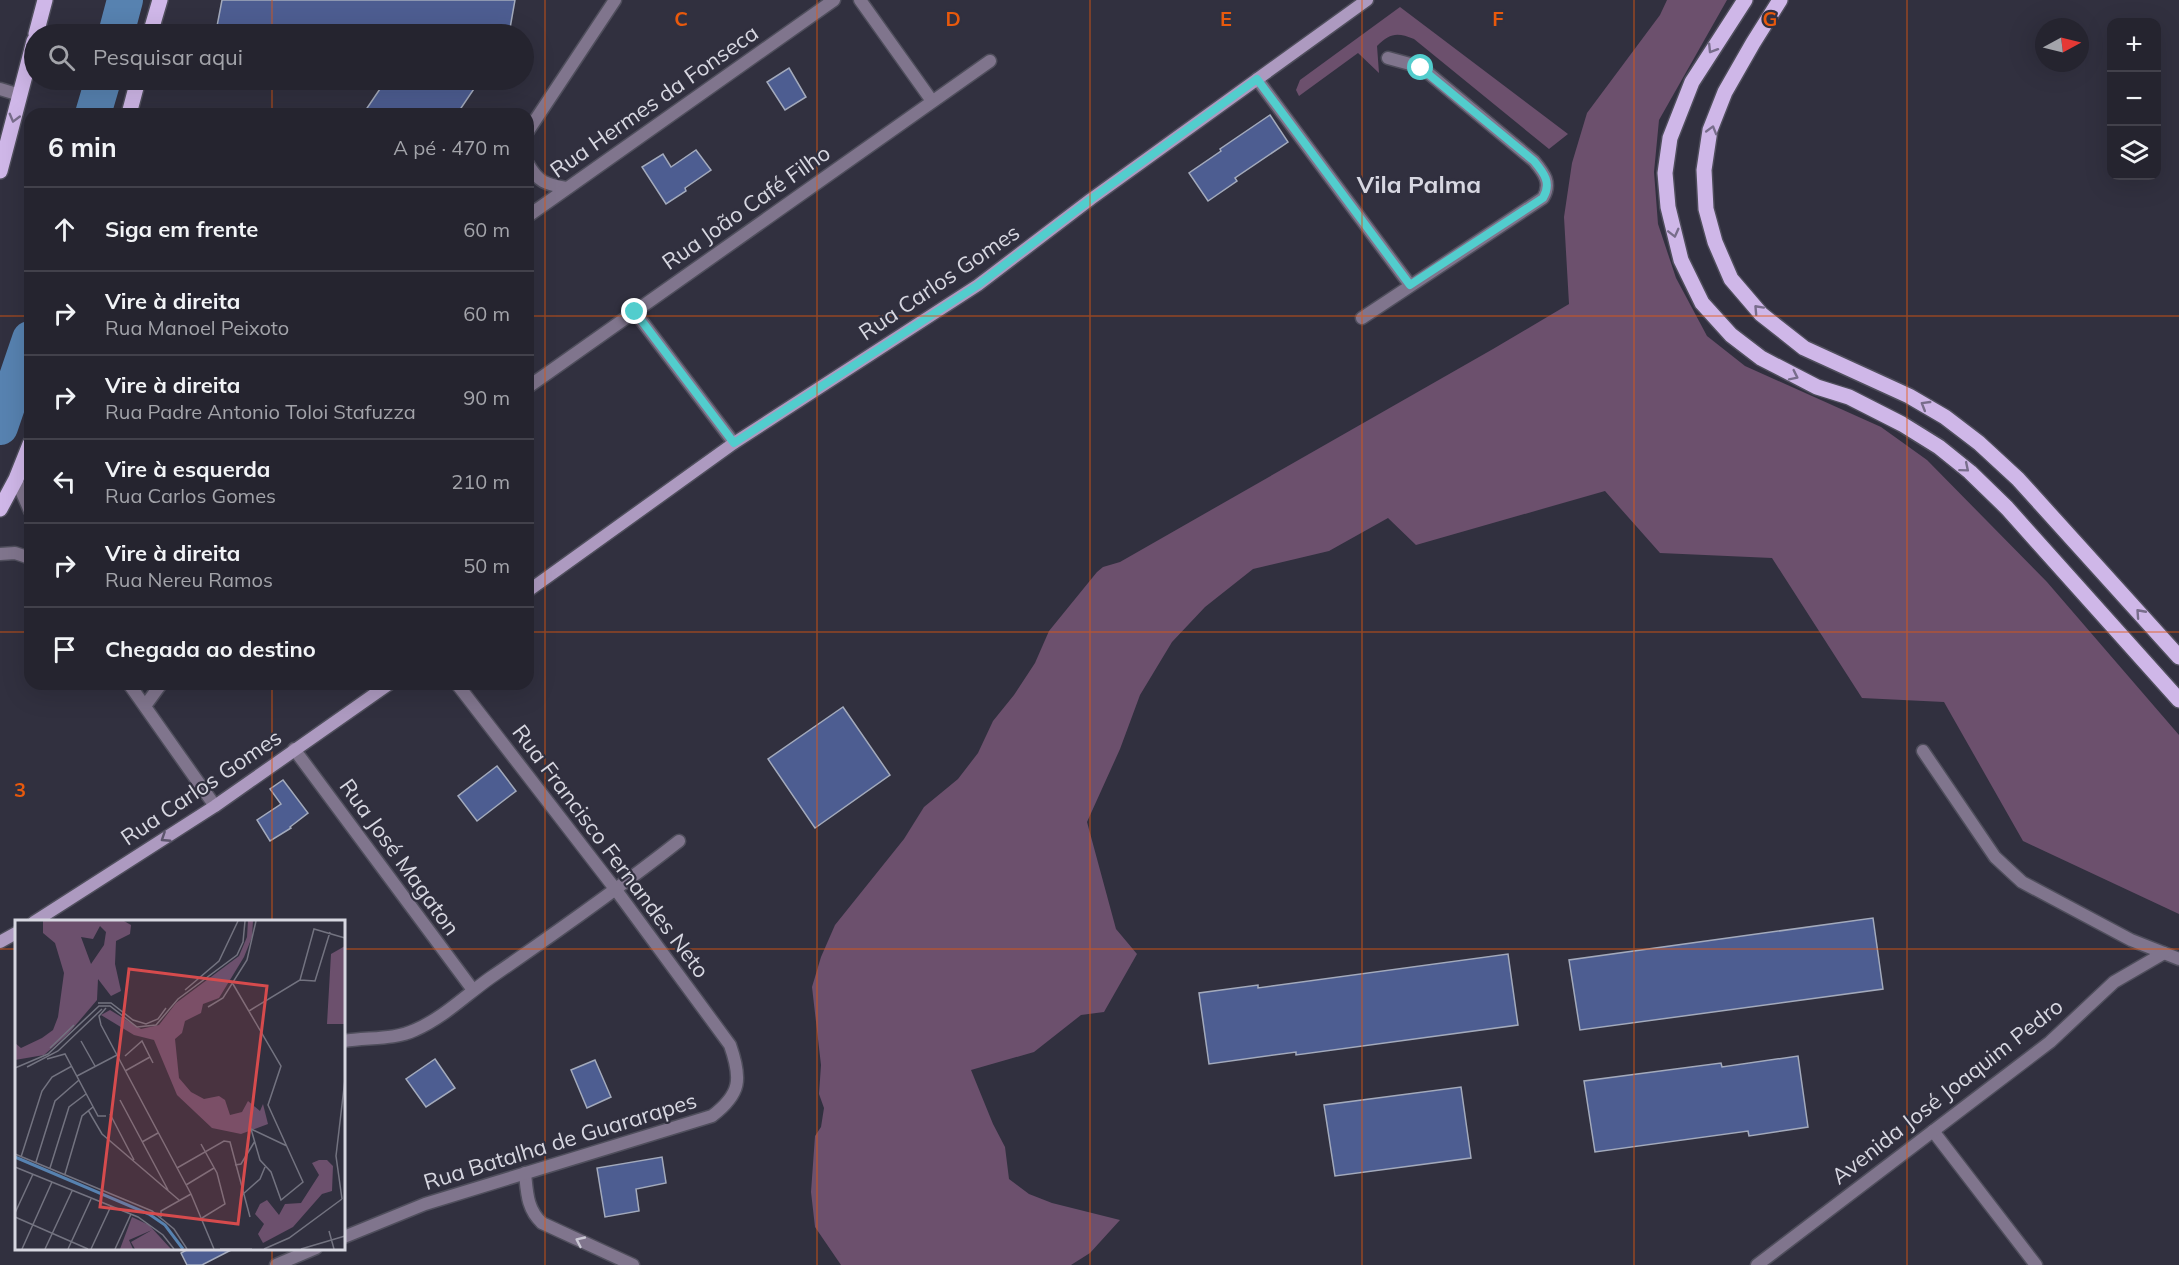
<!DOCTYPE html>
<html lang="pt">
<meta charset="utf-8">
<style>
:root{--surface:#25242f;--page:#31303b;--text:#f1f3f6;--muted:#a3a4aa;--line:#42414b}
body{margin:0;font-family:Mulish,sans-serif;background:var(--page);color:var(--text)}
.controls{position:absolute;right:18px;top:18px;display:grid;overflow:hidden;border-radius:12px;box-shadow:0 6px 24px #0002}
.controls button{width:54px;height:54px;display:grid;place-items:center;padding:0;border:0;border-bottom:2px solid var(--line);background:var(--surface);color:var(--text);font:30px sans-serif}
.compass{position:absolute;left:2035px;top:18px;width:54px;height:54px;border-radius:50%;background:var(--surface);box-shadow:0 6px 24px #0002;rotate:83deg}
.stop{position:absolute;width:18px;height:18px;margin:-14px;border:4px solid #52cdcd;border-radius:50%;background:#fff}
.stop.end{background:#52cdcd;border-color:#fff;box-shadow:0 2px 6px #0008}
.list{margin:0;padding:0;list-style:none}
h2{display:flex;justify-content:space-between;align-items:center;height:78px;margin:0;padding:0 24px;font-size:26px}
h2 small{font-size:20px;font-weight:400;color:var(--muted)}
.list li{display:grid;grid-template-columns:39px 1fr auto;gap:18px;align-items:center;box-sizing:border-box;height:84px;padding:0 24px;border-top:2px solid var(--line)}
.list b{display:block;font-size:22px;white-space:nowrap}
.list p{margin:0;font-size:20px;white-space:nowrap;color:var(--muted)}
.list em{font-size:20px;font-style:normal;color:var(--muted)}
.icon{flex:none;width:33px;height:33px;fill:none;stroke:currentColor;stroke-width:2;stroke-linecap:round;stroke-linejoin:round}
.map{position:relative;flex:none;width:2179px;height:1265px;overflow:hidden}
.search{position:absolute;background:var(--surface);box-shadow:0 6px 24px #0002;left:24px;top:24px;width:510px;height:66px;display:flex;align-items:center;gap:15px;box-sizing:border-box;padding:0 21px;border-radius:33px;color:var(--muted);font-size:22px}
.panel{position:absolute;background:var(--surface);box-shadow:0 6px 24px #0002;left:24px;top:108px;width:510px;height:582px;border-radius:18px}
.map>svg:first-child{display:block}
.green{fill:#6c506d}
.lines{fill:none;stroke-linecap:round;stroke-linejoin:round}
.river{stroke:#5782b0;stroke-width:36}
.building{fill:#4d5d91;stroke:#a3aabc;stroke-width:1.5}
.street-casing{stroke:#4f4e5c;stroke-width:15}
.secondary-casing{stroke:#4f4e5c;stroke-width:15}
.primary-casing{stroke:#4f4e5c;stroke-width:18}
.street{stroke:#80758d;stroke-width:12}
.secondary{stroke:#ad9ac0;stroke-width:12}
.primary{stroke:#cfb7e8;stroke-width:15}
.oneway{stroke:#786d8b}
.oneway2{stroke:#5c556c}
.oneway3{stroke:#cac8d4}
.route{stroke:#52cdcd;stroke-width:8}
.grid{fill:none;stroke:#e8590c;stroke-width:1.5;stroke-opacity:0.55}
.labels{text-anchor:middle;dominant-baseline:central;stroke-width:4.5;stroke-linejoin:round;paint-order:stroke}
.street-label{font-size:22px;fill:#d7d7e1;stroke:#31303f}
.neighbourhood-label{font-size:24px;font-weight:bold;fill:#d7d7e1;stroke:#31303f}
.inset-river{fill:none;stroke:#5782b0;stroke-width:3}
.inset-road{fill:none;stroke:#737380;stroke-width:1.5}
.view{fill:#d64b4d;fill-opacity:0.15;stroke:#d64b4d;stroke-width:3}
.inset-edge{fill:none;stroke:#d7d7e1;stroke-width:3}
.grid-label{font-size:20px;text-anchor:middle;font-weight:bold;fill:#e8590c;stroke:#31303f;stroke-width:4.5;stroke-linejoin:round;paint-order:stroke}
</style>
<div class="map">
<svg width="2179" height="1265" viewBox="0 0 2179 1265">
<rect width="100%" height="100%" fill="#31303f"/>
<g class="green">
<path d="M1667 0H1727L1659 120 1654 172 1658 224 1676 278 1707 336 1745 366 1881 427 1927 460 2047 582 2179 735V914L2023 841 1944 702 1862 698 1772 558 1660 553 1605 491 1416 545 1388 518 1329 551 1253 569 1205 607 1172 642 1140 695 1120 749 1087 822 1116 929 1137 954 1104 1012 1081 1015 1034 1052 971 1070 993 1124 1005 1147 1009 1179 1029 1194 1052 1203 1120 1220 1090 1253 1071 1265H841L815 1227 811 1192 815 1136 821 1127 824 1108 819 1094 821 1065 812 987 821 957 835 925 904 839 924 807 958 779 978 753 993 721 1014 695 1035 663 1049 631 1097 572 1103 567 1120 562 1493 349 1569 304 1564 217 1572 163 1587 113 1660 15Z"/>
<path d="M1400 7 1568 134 1549 149 1414 39C1397 32 1390 33 1377 46L1379 73 1358 53 1299 96 1296 90 1300 80Z"/>
</g>
<g class="lines">
<g class="river">
<path d="M116 34 125 0"/>
<path d="M93 114 103 80"/>
<path d="M0 427 30 339"/>
</g>
</g>
<g class="building">
<path d="M222 0H515L509 34H276L217 26Z"/>
<path d="M789 68 806 97 785 110 767 82Z"/>
<path d="M386 80H480L457 114H363Z"/>
<path d="M1270 115 1288 142 1235 178 1237 181 1208 201 1189 173 1221 151 1220 149Z"/>
<path d="M696 150 711 170 685 188 686 191 666 204 642 167 663 154 671 167Z"/>
<path d="M843 707 890 775 815 828 768 759Z"/>
<path d="M497 766 516 791 477 821 458 796Z"/>
<path d="M283 780 308 813 290 827 291 828 270 841 257 820 281 804 270 789Z"/>
<path d="M1873 918 1883 989 1580 1030 1569 960Z"/>
<path d="M1508 954 1518 1025 1296 1055V1052L1209 1064 1199 993 1258 985V988Z"/>
<path d="M1798 1056 1808 1127 1749 1136 1748 1131 1595 1152 1584 1081 1721 1063 1722 1067Z"/>
<path d="M435 1059 455 1088 426 1107 406 1079Z"/>
<path d="M595 1060 611 1097 587 1108 571 1070Z"/>
<path d="M1461 1087 1471 1158 1335 1176 1324 1105Z"/>
<path d="M662 1157 666 1183 636 1189 639 1211 605 1217 597 1168Z"/>
<path d="M190 1248H235L202 1265H187L181 1253Z"/>
</g>
<g class="lines">
<g class="street-casing">
<g id="street">
<path d="M860 0 932 101"/>
<path d="M1257 79 1410 285"/>
<path d="M0 89 20 95"/>
<path d="M528 131 615 0"/>
<path d="M528 164C539 183 546 184 566 188"/>
<path d="M528 216 834 0"/>
<path d="M635 312 734 443"/>
<path d="M1362 318 1543 198C1552 183 1544 173 1534 161L1421 67 1388 58"/>
<path d="M528 387 990 61"/>
<path d="M16 479 30 511"/>
<path d="M0 554 15 553 30 558"/>
<path d="M129 684 215 806"/>
<path d="M145 706 161 684"/>
<path d="M294 749 473 990"/>
<path d="M1923 751 1995 857 2022 882 2131 940 2179 959"/>
<path d="M344 1041C367 1037 394 1040 415 1030 443 1018 466 995 490 978 554 934 618 889 679 841"/>
<path d="M1933 1131 2036 1265"/>
<path d="M525 1173C527 1193 527 1209 542 1223L633 1265"/>
<path d="M344 1237 425 1204 712 1116C741 1094 742 1079 730 1045L616 890 457 684"/>
<path d="M276 1265 316 1248"/>
<path d="M1757 1265 2050 1042 2114 982 2164 953"/>
</g>
</g>
<g class="secondary-casing">
<g id="secondary">
<path d="M528 591 734 443 978 285 1091 199 1367 0"/>
<path d="M34 922 215 806 389 684"/>
<path d="M0 942 16 933"/>
</g>
</g>
<g class="primary-casing">
<g id="primary">
<path d="M1745 0 1692 82 1670 138 1665 173 1668 207 1681 260 1702 303 1731 335 1761 358 1817 387 1849 397 1902 424 1939 447 1970 472 2007 508 2179 700"/>
<path d="M1780 0 1753 43 1725 92 1710 130 1704 170 1706 209 1715 242 1731 279 1761 314 1804 348 1909 396 1945 417 1979 443 2018 479 2179 657"/>
<path d="M36 34 45 0"/>
<path d="M150 34 160 0"/>
<path d="M129 114 138 80"/>
<path d="M0 171 34 41"/>
<path d="M0 509 16 479 30 444"/>
</g>
</g>
<use href="#street" class="street"/>
<use href="#secondary" class="secondary"/>
<use href="#primary" class="primary"/>
</g>
<defs><path id="oneway-chevron" d="M-2-3.5L2.5 0L-2 3.5" fill="none" stroke-width="1.6" stroke-linecap="round" stroke-linejoin="round" transform="scale(1.5)"/></defs>
<g class="oneway">
<use href="#oneway-chevron" transform="translate(1712 49) rotate(122)"/>
<use href="#oneway-chevron" transform="translate(14 118) rotate(105)"/>
<use href="#oneway-chevron" transform="translate(1712 130) rotate(-74)"/>
<use href="#oneway-chevron" transform="translate(1674 233) rotate(76)"/>
<use href="#oneway-chevron" transform="translate(1758 309) rotate(-133)"/>
<use href="#oneway-chevron" transform="translate(1794 376) rotate(26)"/>
<use href="#oneway-chevron" transform="translate(1925 405) rotate(-149)"/>
<use href="#oneway-chevron" transform="translate(1965 468) rotate(40)"/>
<use href="#oneway-chevron" transform="translate(2140 613) rotate(-132)"/>
</g>
<use class="oneway2" href="#oneway-chevron" transform="translate(165 838) rotate(147)"/>
<use class="oneway3" href="#oneway-chevron" transform="translate(580 1241) rotate(-155)"/>
<g class="lines">
<path class="route" d="M635 312 734 443 978 285 1091 199 1257 79 1410 285 1543 198C1552 183 1544 173 1534 161L1421 68"/>
</g>
<path class="grid" d="M272 0V34M545 0V1265M817 0V1265M1090 0V1265M1362 0V1265M1634 0V1265M1907 0V1265M272 80V114M0 316H30M528 316H2179M0 632H30M528 632H2179M272 684V922M0 949H16M344 949H2179M272 1248V1265"/>
<g class="labels">
<g class="street-label">
<text transform="translate(654 101) rotate(-35)">Rua Hermes da Fonseca</text>
<text transform="translate(746 207) rotate(-35)">Rua João Café Filho</text>
<text transform="translate(939 282) rotate(-34)">Rua Carlos Gomes</text>
<text transform="translate(201 787) rotate(-34)">Rua Carlos Gomes</text>
<text transform="translate(611 851) rotate(53)">Rua Francisco Fernandes Neto</text>
<text transform="translate(400 857) rotate(54)">Rua José Magaton</text>
<text transform="translate(1947 1091) rotate(-38)">Avenida José Joaquim Pedro</text>
<text transform="translate(560 1141) rotate(-17)">Rua Batalha de Guararapes</text>
</g>
<g class="neighbourhood-label">
<text x="1419" y="184">Vila Palma</text>
</g>
</g>
<g transform="translate(15 920)">
<rect width="330" height="330" fill="#31303f"/>
<path d="M28 1H109L116 5 115 14 101 21 100 44 106 71 96 76 83 59 82 80 53 114 29 135 0 140V123L6 128 27 118 38 110 43 97 49 53 40 23 28 13ZM85 6 91 12 89 25 76 44 66 17 78 19ZM233 1H238L237 17 229 37 204 78 188 84 186 93 170 101 167 113 160 119 164 158 176 172 189 179 204 176 210 180 215 195 227 192 233 181 245 191 248 184 253 204 226 214 197 208 162 175 139 120 119 115 86 95 95 90 126 109 144 105 161 83 224 36 232 17ZM330 26V104H312L316 34ZM304 240H312L318 246 317 271 307 274 278 307 248 323 243 314 249 304 240 294 245 284 252 280 264 295 270 284 286 283 304 255 297 243ZM117 297 134 305 156 329H120L116 322 137 310 114 320 118 329H105Z" fill="#6c506d" fill-rule="evenodd"/>
<path class="inset-river" d="M0 237 134 294 150 305 168 329"/>
<path class="inset-road" d="M285 60 300 61 315 12M218 64 266 146 253 185 288 262 266 280 256 252 245 240 236 209 272 226M170 70 204 41 223 1M83 83H96L118 100 131 104 143 99 151 88M193 87 208 78 232 40 241 1M91 88 84 96 86 105 176 274 199 329M234 91 285 60 299 9 330 18M66 121 80 146M35 128 59 105M110 136 127 121 138 143M32 139 50 134 83 196H91M12 147 43 131 87 89M0 148 33 134 84 86H95L122 107 141 105 163 79 222 35 228 22 230 1M110 151 135 137M62 156 102 135M105 180 153 270M73 190 87 214 164 280M95 194 119 240M127 222 143 213M186 224 202 253 210 284 187 298M0 234 137 291 159 309 172 329M6 237 27 171 37 157 57 146M21 242 40 181 64 160M220 245 226 244 240 221M0 247 123 297 148 315 159 329M35 248 54 187 71 174M162 248 209 221 215 222 235 297M50 254 67 196 78 187M171 265 199 248M227 275 245 259 250 247M327 279 321 236 330 159M0 293 18 254M0 297 73 329M146 297V291L176 274M314 311 319 329M7 329 37 262M30 329 57 271M53 329 76 279M76 329 96 286M100 329 116 294M205 329H237M249 329 274 318 327 279M286 329 330 316"/>
<path class="view" d="M114 49 252 66 223 304 85 287Z"/>
<rect width="330" height="330" class="inset-edge"/>
</g>
<g class="grid-label">
<text x="681" y="26">C</text>
<text x="953" y="26">D</text>
<text x="1226" y="26">E</text>
<text x="1498" y="26">F</text>
<text x="1770" y="26">G</text>
<text x="20" y="797">3</text>
</g>
</svg>
<div class="controls">
<button>+</button>
<button>−</button>
<button><svg class="icon" aria-label="layers" viewBox="0 0 24 24"><path d="M12 4l9 5-9 5-9-5zM3 14l9 5 9-5"/></svg></button>
</div>
<svg class="compass" viewBox="-18 -18 36 36"><path d="M0-13l5 13h-10z" fill="#e53935"/><path d="M0 13l5-13h-10z" fill="#a3a4aa"/></svg>
<div class="stop" style="left:1421px;top:68px"></div>
<div class="stop end" style="left:635px;top:312px"></div>
<div class="search"><svg class="icon" aria-label="search" viewBox="0 0 24 24"><circle cx="10" cy="10" r="6"/><path d="M15 15l6 6"/></svg>Pesquisar aqui</div>
<section class="panel">
<h2>6 min<small>A pé · 470 m</small></h2>
<ul class="list">
<li><svg class="icon" aria-label="ahead" viewBox="0 0 24 24"><path d="M12 20V5M6 11l6-6 6 6"/></svg><div><b>Siga em frente</b></div><em>60 m</em></li>
<li><svg class="icon" aria-label="right" viewBox="0 0 24 24"><path d="M7 20v-9h11M14 6l5 5-5 5"/></svg><div><b>Vire à direita</b><p>Rua Manoel Peixoto</p></div><em>60 m</em></li>
<li><svg class="icon" aria-label="right" viewBox="0 0 24 24"><path d="M7 20v-9h11M14 6l5 5-5 5"/></svg><div><b>Vire à direita</b><p>Rua Padre Antonio Toloi Stafuzza</p></div><em>90 m</em></li>
<li><svg class="icon" aria-label="left" viewBox="0 0 24 24"><path d="M17 20v-9H6M10 6l-5 5 5 5"/></svg><div><b>Vire à esquerda</b><p>Rua Carlos Gomes</p></div><em>210 m</em></li>
<li><svg class="icon" aria-label="right" viewBox="0 0 24 24"><path d="M7 20v-9h11M14 6l5 5-5 5"/></svg><div><b>Vire à direita</b><p>Rua Nereu Ramos</p></div><em>50 m</em></li>
<li><svg class="icon" aria-label="arrive" viewBox="0 0 24 24"><path d="M6 21V4h12l-3 4 3 4H6"/></svg><div><b>Chegada ao destino</b></div></li>
</ul>
</section>
</div>
